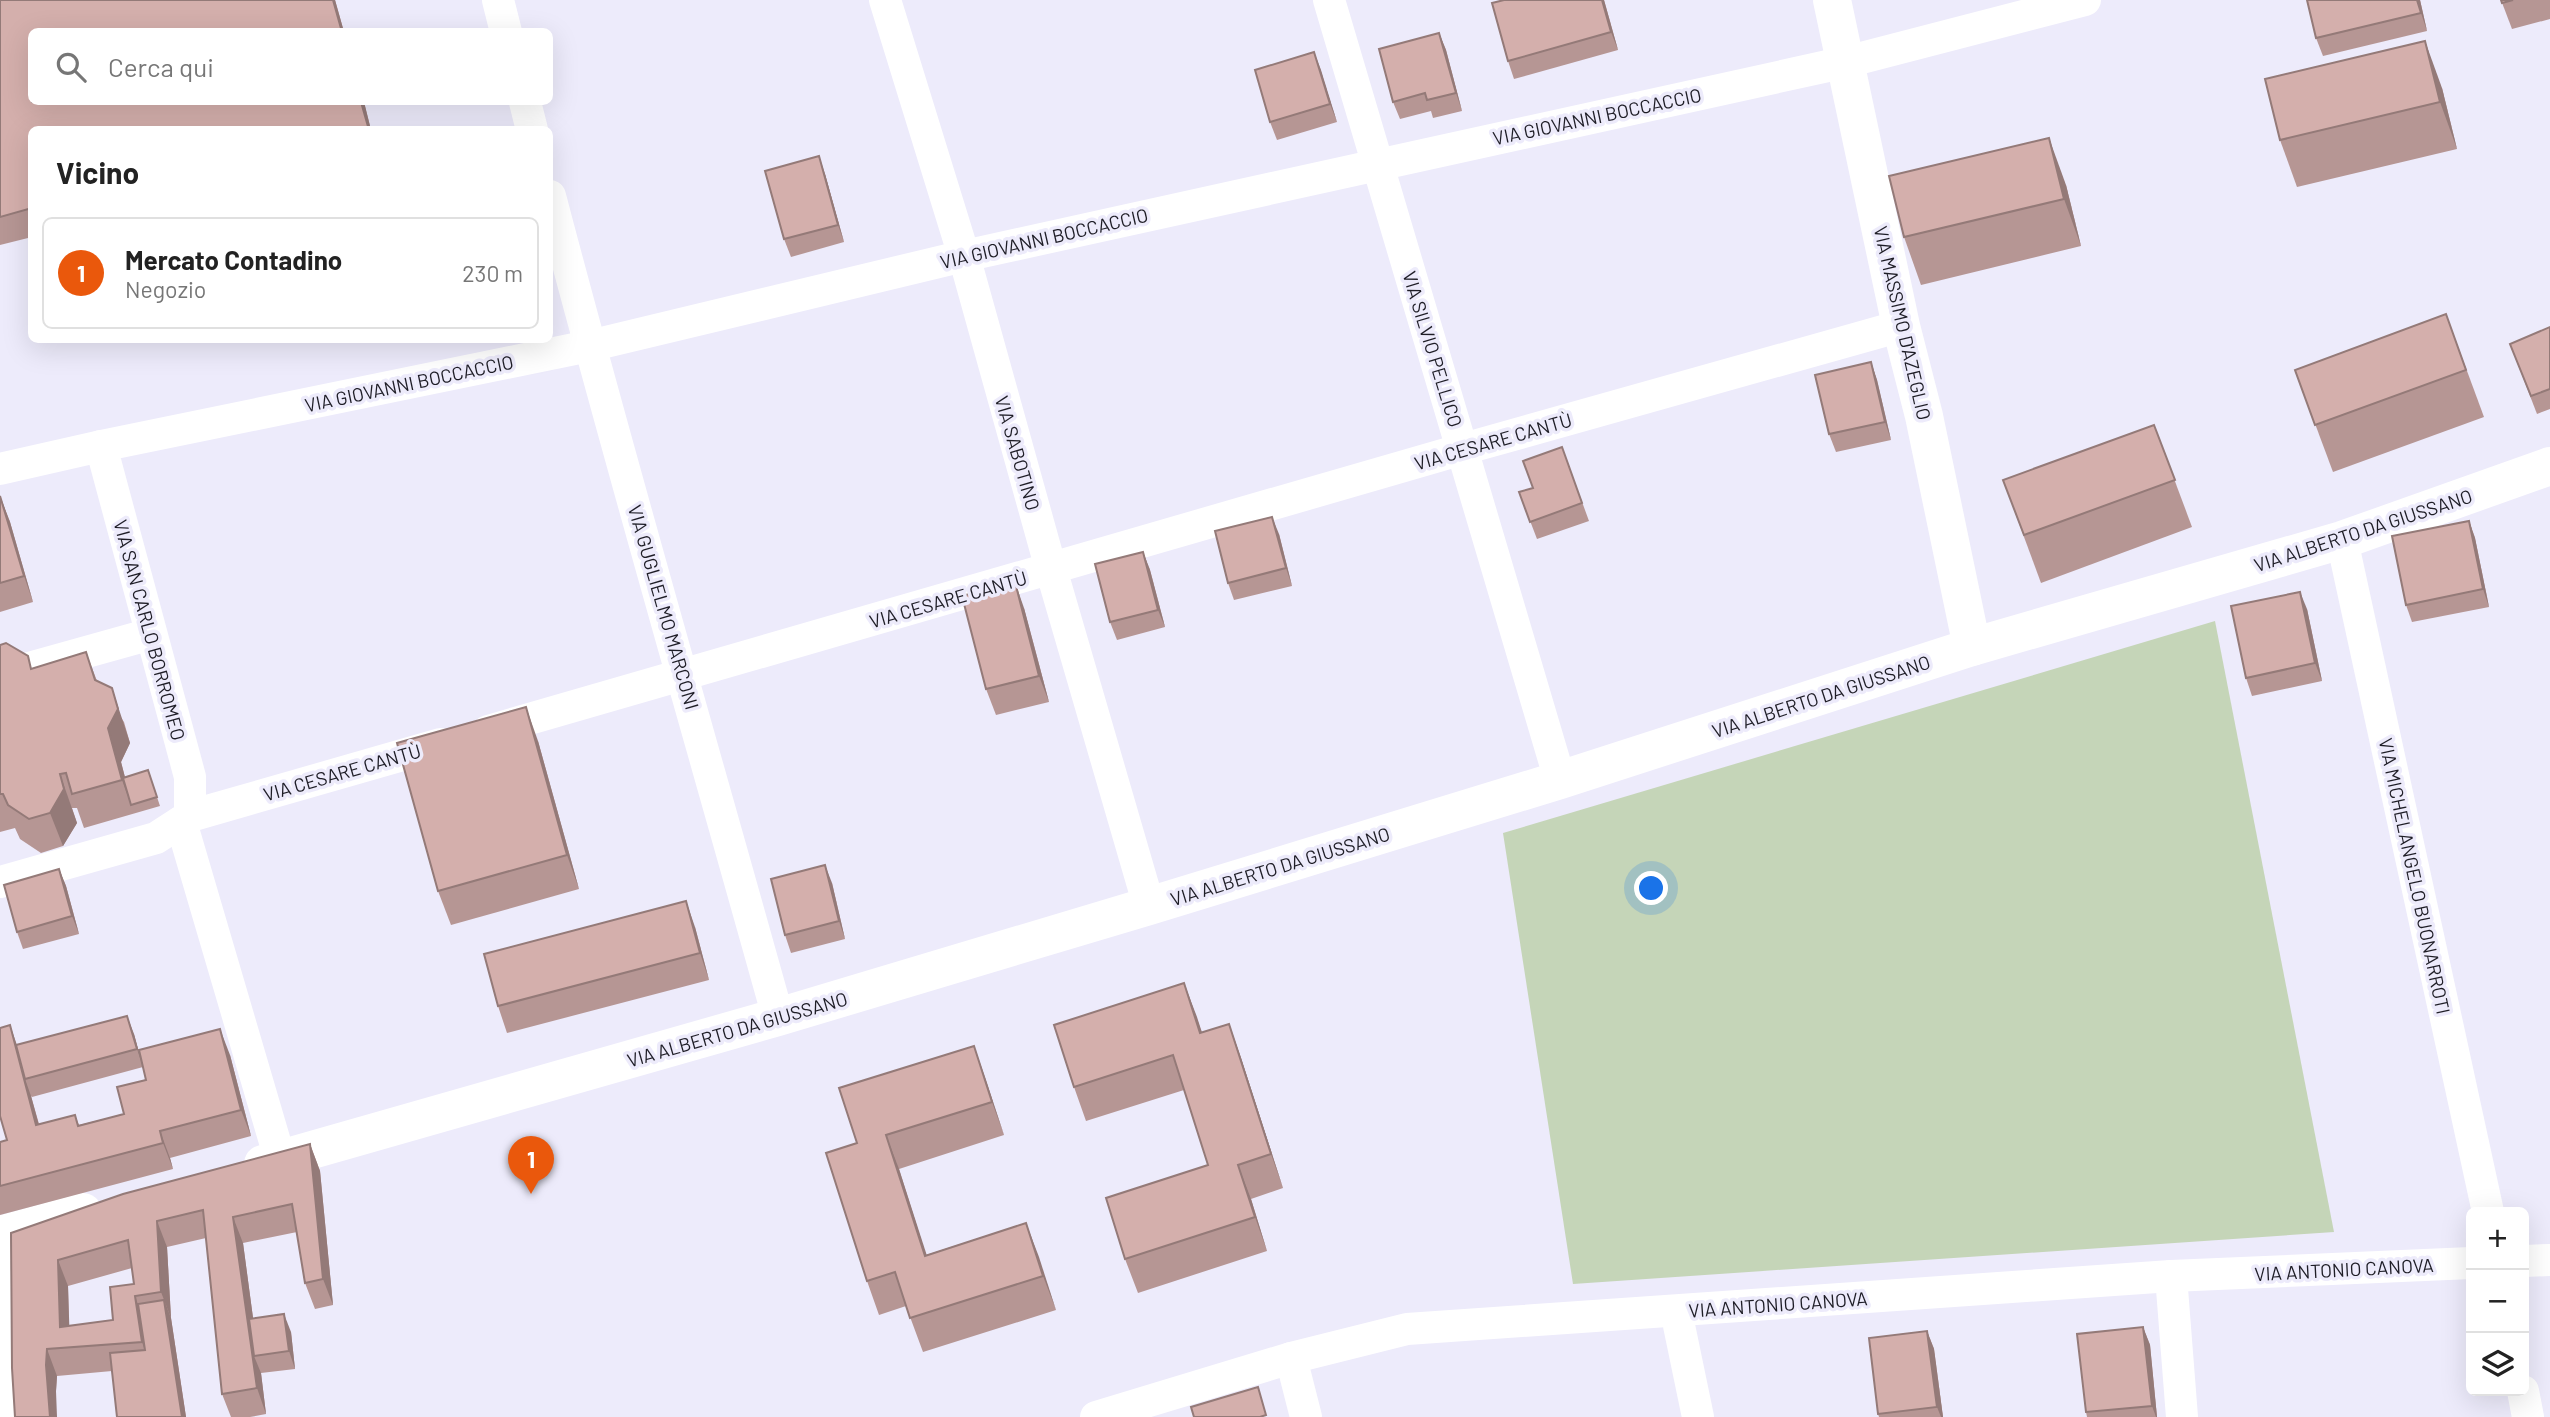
<!DOCTYPE html>
<html lang="it">
<meta charset="utf-8">
<style>
:root{--surface:#fff;--page:#f6f6f6;--text:#222;--muted:#767676;--line:#e0e0e0;--accent:#ea580c}
body{margin:0;font-family:Barlow,sans-serif;background:var(--page);color:var(--text)}
.controls{position:absolute;right:21px;bottom:21px;display:grid;overflow:hidden;border-radius:10px;box-shadow:0 7px 28px #0002}
.controls button{width:63px;height:63px;display:grid;place-items:center;padding:0;border:0;border-bottom:2px solid var(--line);background:var(--surface);color:var(--text);font:35px sans-serif}
.you{position:absolute;left:1652px;top:889px;width:24px;height:24px;margin:-18px;border:5px solid #fff;border-radius:50%;background:#1a73e8;box-shadow:0 0 0 10px #1a73e833}
.badge{display:grid;place-items:center;width:46px;height:46px;border-radius:50%;background:var(--accent);color:#fff;font-size:23px;font-weight:700}
.pin{position:absolute;translate:-50% -58px;filter:drop-shadow(0 2px 4px #0008)}
.pin::after{content:'';position:absolute;top:37px;width:24px;height:21px;background:inherit;clip-path:polygon(0 0,100% 0,50% 100%)}
.list{margin:0;padding:0;list-style:none}
h2{display:flex;justify-content:space-between;align-items:center;height:91px;margin:0;padding:0 28px;font-size:30px}
h2 small{font-size:23px;font-weight:400;color:var(--muted)}
.list li{display:grid;grid-template-columns:46px 1fr auto;gap:21px;align-items:center;box-sizing:border-box;height:112px;margin:0 14px 14px;padding:0 14px;border:2px solid var(--line);border-radius:10px}
.list b{display:block;font-size:26px;white-space:nowrap}
.list p{margin:0;font-size:23px;white-space:nowrap;color:var(--muted)}
.list em{font-size:23px;font-style:normal;color:var(--muted)}
.icon{flex:none;width:38px;height:38px;fill:none;stroke:currentColor;stroke-width:2;stroke-linecap:round;stroke-linejoin:round}
.map{position:relative;flex:none;width:2550px;height:1417px;overflow:hidden}
.search{position:absolute;background:var(--surface);box-shadow:0 7px 28px #0002;left:28px;top:28px;width:525px;height:77px;display:flex;align-items:center;gap:18px;box-sizing:border-box;padding:0 24px;border-radius:10px;color:var(--muted);font-size:26px}
.panel{position:absolute;background:var(--surface);box-shadow:0 7px 28px #0002;left:28px;top:126px;width:525px;height:217px;border-radius:10px}
.map>svg:first-child{display:block}
.green{fill:#c5d5b8}
.lines{fill:none;stroke-linecap:round;stroke-linejoin:round}
.street{stroke:#fff;stroke-width:32}
.secondary{stroke:#fff;stroke-width:38}
.wall{fill:#b69694;fill-rule:evenodd}
.shaded-wall{fill:#947a78}
.building{fill:#d4afac;stroke:#947a78;stroke-width:2;fill-rule:evenodd}
.labels{text-anchor:middle;dominant-baseline:central;stroke-width:7;stroke-linejoin:round;paint-order:stroke}
.street-label{font-size:19px;fill:#1e1d26;stroke:#edebfb}
</style>
<div class="map">
<svg width="2550" height="1417" viewBox="0 0 2550 1417">
<rect width="100%" height="100%" fill="#edebfb"/>
<path class="green" d="M2215 621 2334 1232 1573 1284 1503 833Z"/>
<g class="lines">
<g class="street">
<path d="M498 0 506 32"/>
<path d="M885 0 964 256 1051 569 1149 906"/>
<path d="M1329 0 1560 780"/>
<path d="M525 102 532 130"/>
<path d="M550 196C622 471 702 744 778 1017"/>
<path d="M101 446 190 777V816"/>
<path d="M0 469 101 446 589 346 964 256 1846 62 2085 0"/>
<path d="M2342 540 2488 1212"/>
<path d="M0 676 151 634"/>
<path d="M488 731 1463 449 1901 326"/>
<path d="M181 822 280 1159"/>
<path d="M0 882 156 838 190 816 441 744"/>
<path d="M0 1235 6 1417"/>
<path d="M2524 1261 2550 1260"/>
<path d="M2171 1276 2182 1417"/>
<path d="M1676 1311 1698 1417"/>
<path d="M1291 1358 1306 1417"/>
<path d="M2523 1391 2528 1417"/>
<path d="M1096 1417 1291 1358 1407 1329 2171 1276 2471 1263"/>
</g>
<g class="secondary">
<path d="M1832 0 1901 326 1924 416 1972 647"/>
<path d="M263 1164 778 1017 1149 906 1560 780 1972 647 2342 540 2550 466"/>
<path d="M0 1235 83 1212"/>
</g>
</g>
<g class="wall">
<path d="M0 0H335L344 32H32L364 102 371 130H32V237L0 245Z"/>
<path d="M1504 0H1604L1618 50 1514 79 1508 61Z"/>
<path d="M2420 0 2427 31 2323 56 2316 38Z"/>
<path d="M2501 0H2550V19L2512 29Z"/>
<path d="M1439 33 1446 50 1462 111 1433 118 1431 111 1400 119 1393 102Z"/>
<path d="M1314 52 1337 122 1277 140 1270 122Z"/>
<path d="M2442 88 2457 149 2297 187 2280 140Z"/>
<path d="M825 174 844 242 791 257 784 239Z"/>
<path d="M2066 185 2081 246 1921 285 1904 237Z"/>
<path d="M2446 314 2484 417 2333 472 2295 370Z"/>
<path d="M2550 327V409L2537 414 2510 344Z"/>
<path d="M1871 362 1877 380 1891 440 1836 452 1829 434Z"/>
<path d="M2154 425 2192 527 2041 583 2003 480Z"/>
<path d="M1562 447 1589 521 1537 539 1519 492 1533 488Z"/>
<path d="M0 496 10 522 33 602 0 612Z"/>
<path d="M2469 521 2475 538 2489 607 2412 622 2406 605Z"/>
<path d="M1279 534 1292 586 1234 600 1228 583Z"/>
<path d="M1143 552 1150 570 1165 627 1117 640 1110 622Z"/>
<path d="M1024 608 1049 702 996 715 986 689Z"/>
<path d="M2307 609 2322 681 2252 696 2246 678Z"/>
<path d="M0 645 32 669 86 652 97 681 124 722 130 743 121 762 125 777 148 770 160 806 84 828 77 808H72L77 823 63 846 41 853 20 839 15 828 0 832Z"/>
<path d="M538 741 579 889 451 925 438 891Z"/>
<path d="M59 869 66 886 79 934 23 949 17 932Z"/>
<path d="M832 883 845 939 791 953 785 935Z"/>
<path d="M695 927 709 980 507 1033 498 1006Z"/>
<path d="M1184 983 1202 1033 1229 1024 1241 1058 1283 1188 1251 1199 1267 1251 1138 1293 1125 1259 1208 1165 1184 1090 1086 1121 1074 1087Z"/>
<path d="M134 1034 143 1067 32 1097 31 1096 39 1124 75 1115 79 1125 124 1114 146 1080 230 1055 251 1136 170 1158 173 1169 0 1215V1142L7 1140 17 1045Z"/>
<path d="M974 1046 1004 1135 899 1169 926 1255 1026 1223 1056 1310 923 1352 906 1306 879 1315 867 1281 857 1143Z"/>
<path d="M310 1144 320 1171 333 1305 315 1309 305 1283 297 1232 243 1243 253 1318 291 1332 295 1369 261 1373 266 1414 250 1417H231L222 1394 206 1238 167 1247 171 1318 186 1417H117L112 1371 57 1376 56 1391 11 1233ZM132 1268 134 1284 113 1320 69 1326 68 1286Z"/>
<path d="M2143 1327 2150 1345 2157 1417H2087L2086 1412Z"/>
<path d="M1927 1331 1934 1349 1943 1417H1879L1878 1414Z"/>
</g>
<g class="shaded-wall">
<path d="M333 0H335L344 32H342Z"/>
<path d="M1602 0H1604L1618 50 1611 32Z"/>
<path d="M2417 0H2420L2427 31 2421 13Z"/>
<path d="M1439 33 1446 50 1462 111 1456 93Z"/>
<path d="M2425 41 2442 88 2457 149 2440 102Z"/>
<path d="M1314 52 1321 70 1337 122 1330 104Z"/>
<path d="M361 102H364L371 130H369Z"/>
<path d="M2049 138 2066 185 2081 246 2064 199Z"/>
<path d="M819 156 825 174 844 242 838 225Z"/>
<path d="M1871 362 1877 380 1891 440 1885 422Z"/>
<path d="M0 496 10 522 33 602 24 576Z"/>
<path d="M1272 517 1279 534 1292 586 1286 568Z"/>
<path d="M2469 521 2475 538 2489 607 2483 589Z"/>
<path d="M1143 552 1150 570 1165 627 1158 610Z"/>
<path d="M1015 582 1024 608 1049 702 1039 676Z"/>
<path d="M2300 592 2307 609 2322 681 2315 663Z"/>
<path d="M112 688 130 743 121 762 132 805H131L122 780 108 728Z"/>
<path d="M526 707 538 741 579 889 567 855Z"/>
<path d="M60 774 77 823 63 846 50 813Z"/>
<path d="M825 865 832 883 845 939 839 921Z"/>
<path d="M59 869 66 886 79 934 72 916Z"/>
<path d="M686 901 695 927 709 980 700 953Z"/>
<path d="M1184 983 1197 1017 1213 1067 1200 1033Z"/>
<path d="M127 1016 134 1034 143 1067 137 1049Z"/>
<path d="M1229 1024 1241 1058 1283 1188 1271 1154Z"/>
<path d="M10 1025 19 1051 25 1079 31 1096 46 1151 36 1125Z"/>
<path d="M220 1029 230 1055 251 1136 241 1110Z"/>
<path d="M974 1046 986 1080 1004 1135 992 1102Z"/>
<path d="M160 1131 170 1158 173 1169 163 1143Z"/>
<path d="M886 1135 899 1169 938 1290 925 1256Z"/>
<path d="M310 1144 320 1171 333 1305 323 1279Z"/>
<path d="M1238 1165 1251 1199 1267 1251 1255 1217Z"/>
<path d="M233 1217 243 1243 258 1355 254 1356 261 1373 266 1414 257 1388Z"/>
<path d="M157 1221 167 1247 171 1318 161 1292Z"/>
<path d="M1026 1223 1039 1257 1056 1310 1043 1276Z"/>
<path d="M58 1260 68 1286 70 1348 60 1327Z"/>
<path d="M135 1296 144 1322 151 1368 142 1342Z"/>
<path d="M164 1300 171 1318 186 1417H182Z"/>
<path d="M284 1314 291 1332 295 1369 289 1351Z"/>
<path d="M2143 1327 2150 1345 2157 1417H2156L2152 1406Z"/>
<path d="M1927 1331 1934 1349 1943 1417H1941L1937 1407Z"/>
<path d="M47 1349 57 1376 56 1391 57 1417H50L46 1365Z"/>
</g>
<g class="building">
<path d="M0 0H333L342 32H32V102H361L369 130H32V208L0 217Z"/>
<path d="M1504 0H1602L1611 32 1508 61 1492 3Z"/>
<path d="M2307 0H2417L2421 13 2316 38Z"/>
<path d="M2501 0H2513L2502 3Z"/>
<path d="M1439 33 1456 93 1427 100 1425 93 1393 102 1379 49Z"/>
<path d="M2425 41 2440 102 2280 140 2265 79Z"/>
<path d="M1314 52 1330 104 1270 122 1255 70Z"/>
<path d="M2049 138 2064 199 1904 237 1889 176Z"/>
<path d="M819 156 838 225 784 239 765 171Z"/>
<path d="M2446 314 2466 370 2315 425 2295 370Z"/>
<path d="M2550 327V389L2531 396 2510 344Z"/>
<path d="M1871 362 1885 422 1829 434 1815 375Z"/>
<path d="M2154 425 2175 480 2024 535 2003 480Z"/>
<path d="M1562 447 1582 503 1530 522 1519 492 1533 488 1523 461Z"/>
<path d="M0 496 24 576 0 583Z"/>
<path d="M1272 517 1286 568 1228 583 1215 531Z"/>
<path d="M2469 521 2483 589 2406 605 2392 536Z"/>
<path d="M1143 552 1158 610 1110 622 1095 564Z"/>
<path d="M1015 582 1039 676 986 689 962 596Z"/>
<path d="M2300 592 2315 663 2246 678 2231 606Z"/>
<path d="M6 643 28 656 31 669 86 652 95 680 112 688 118 709 108 728 122 780 72 794 66 773 60 774 64 789 50 813 29 819 8 805 3 794H0V645Z"/>
<path d="M526 707 567 855 438 891 397 743Z"/>
<path d="M148 770 157 797 131 805 123 778Z"/>
<path d="M825 865 839 921 785 935 771 879Z"/>
<path d="M59 869 72 916 17 932 4 885Z"/>
<path d="M686 901 700 953 498 1006 484 954Z"/>
<path d="M1184 983 1200 1033 1229 1024 1271 1154 1238 1165 1255 1217 1125 1259 1106 1198 1208 1165 1173 1055 1074 1087 1054 1025Z"/>
<path d="M127 1016 137 1049 25 1079 16 1045Z"/>
<path d="M10 1025 36 1125 75 1115 78 1126 124 1114 117 1087 146 1080 139 1050 220 1029 241 1110 160 1131 163 1143 0 1186V1142L7 1140 0 1116V1028Z"/>
<path d="M974 1046 992 1102 886 1135 925 1256 1026 1223 1043 1276 910 1318 895 1272 867 1281 826 1153 857 1143 839 1088Z"/>
<path d="M310 1144 323 1279 305 1283 292 1204 233 1217 257 1388 222 1394 203 1210 157 1221 161 1292 135 1296 142 1342 47 1349 46 1365 50 1417H15L12 1368 11 1233 123 1194ZM128 1240 134 1284 110 1287 113 1320 60 1327 58 1260Z"/>
<path d="M164 1300 182 1417H117L110 1353 145 1350 138 1304Z"/>
<path d="M284 1314 289 1351 254 1356 249 1319Z"/>
<path d="M2143 1327 2152 1406 2086 1412 2077 1334Z"/>
<path d="M1927 1331 1937 1407 1878 1414 1869 1338Z"/>
<path d="M1258 1387 1266 1415 1260 1417H1194L1191 1407Z"/>
</g>
<g class="labels">
<g class="street-label">
<text transform="translate(1597 116) rotate(-12)">VIA GIOVANNI BOCCACCIO</text>
<text transform="translate(1044 238) rotate(-13)">VIA GIOVANNI BOCCACCIO</text>
<text transform="translate(1903 323) rotate(77)">VIA MASSIMO D'AZEGLIO</text>
<text transform="translate(1433 349) rotate(73)">VIA SILVIO PELLICO</text>
<text transform="translate(409 383) rotate(-12)">VIA GIOVANNI BOCCACCIO</text>
<text transform="translate(1493 441) rotate(-16)">VIA CESARE CANTÙ</text>
<text transform="translate(1018 453) rotate(74)">VIA SABOTINO</text>
<text transform="translate(2363 530) rotate(-18)">VIA ALBERTO DA GIUSSANO</text>
<text transform="translate(948 599) rotate(-16)">VIA CESARE CANTÙ</text>
<text transform="translate(664 607) rotate(74)">VIA GUGLIELMO MARCONI</text>
<text transform="translate(150 630) rotate(75)">VIA SAN CARLO BORROMEO</text>
<text transform="translate(1821 696) rotate(-18)">VIA ALBERTO DA GIUSSANO</text>
<text transform="translate(342 772) rotate(-16)">VIA CESARE CANTÙ</text>
<text transform="translate(1280 866) rotate(-17)">VIA ALBERTO DA GIUSSANO</text>
<text transform="translate(2415 876) rotate(78)">VIA MICHELANGELO BUONARROTI</text>
<text transform="translate(737 1029) rotate(-16)">VIA ALBERTO DA GIUSSANO</text>
<text transform="translate(2344 1269) rotate(-3)">VIA ANTONIO CANOVA</text>
<text transform="translate(1778 1304) rotate(-4)">VIA ANTONIO CANOVA</text>
</g>
</g>
</svg>
<div class="controls">
<button>+</button>
<button>−</button>
<button><svg class="icon" aria-label="layers" viewBox="0 0 24 24"><path d="M12 4l9 5-9 5-9-5zM3 14l9 5 9-5"/></svg></button>
</div>
<div class="you"></div>
<div class="pin badge" style="left:531px;top:1194px">1</div>
<div class="search"><svg class="icon" aria-label="search" viewBox="0 0 24 24"><circle cx="10" cy="10" r="6"/><path d="M15 15l6 6"/></svg>Cerca qui</div>
<section class="panel">
<h2>Vicino<small></small></h2>
<ul class="list">
<li><span class="badge">1</span><div><b>Mercato Contadino</b><p>Negozio</p></div><em>230 m</em></li>
</ul>
</section>
</div>
